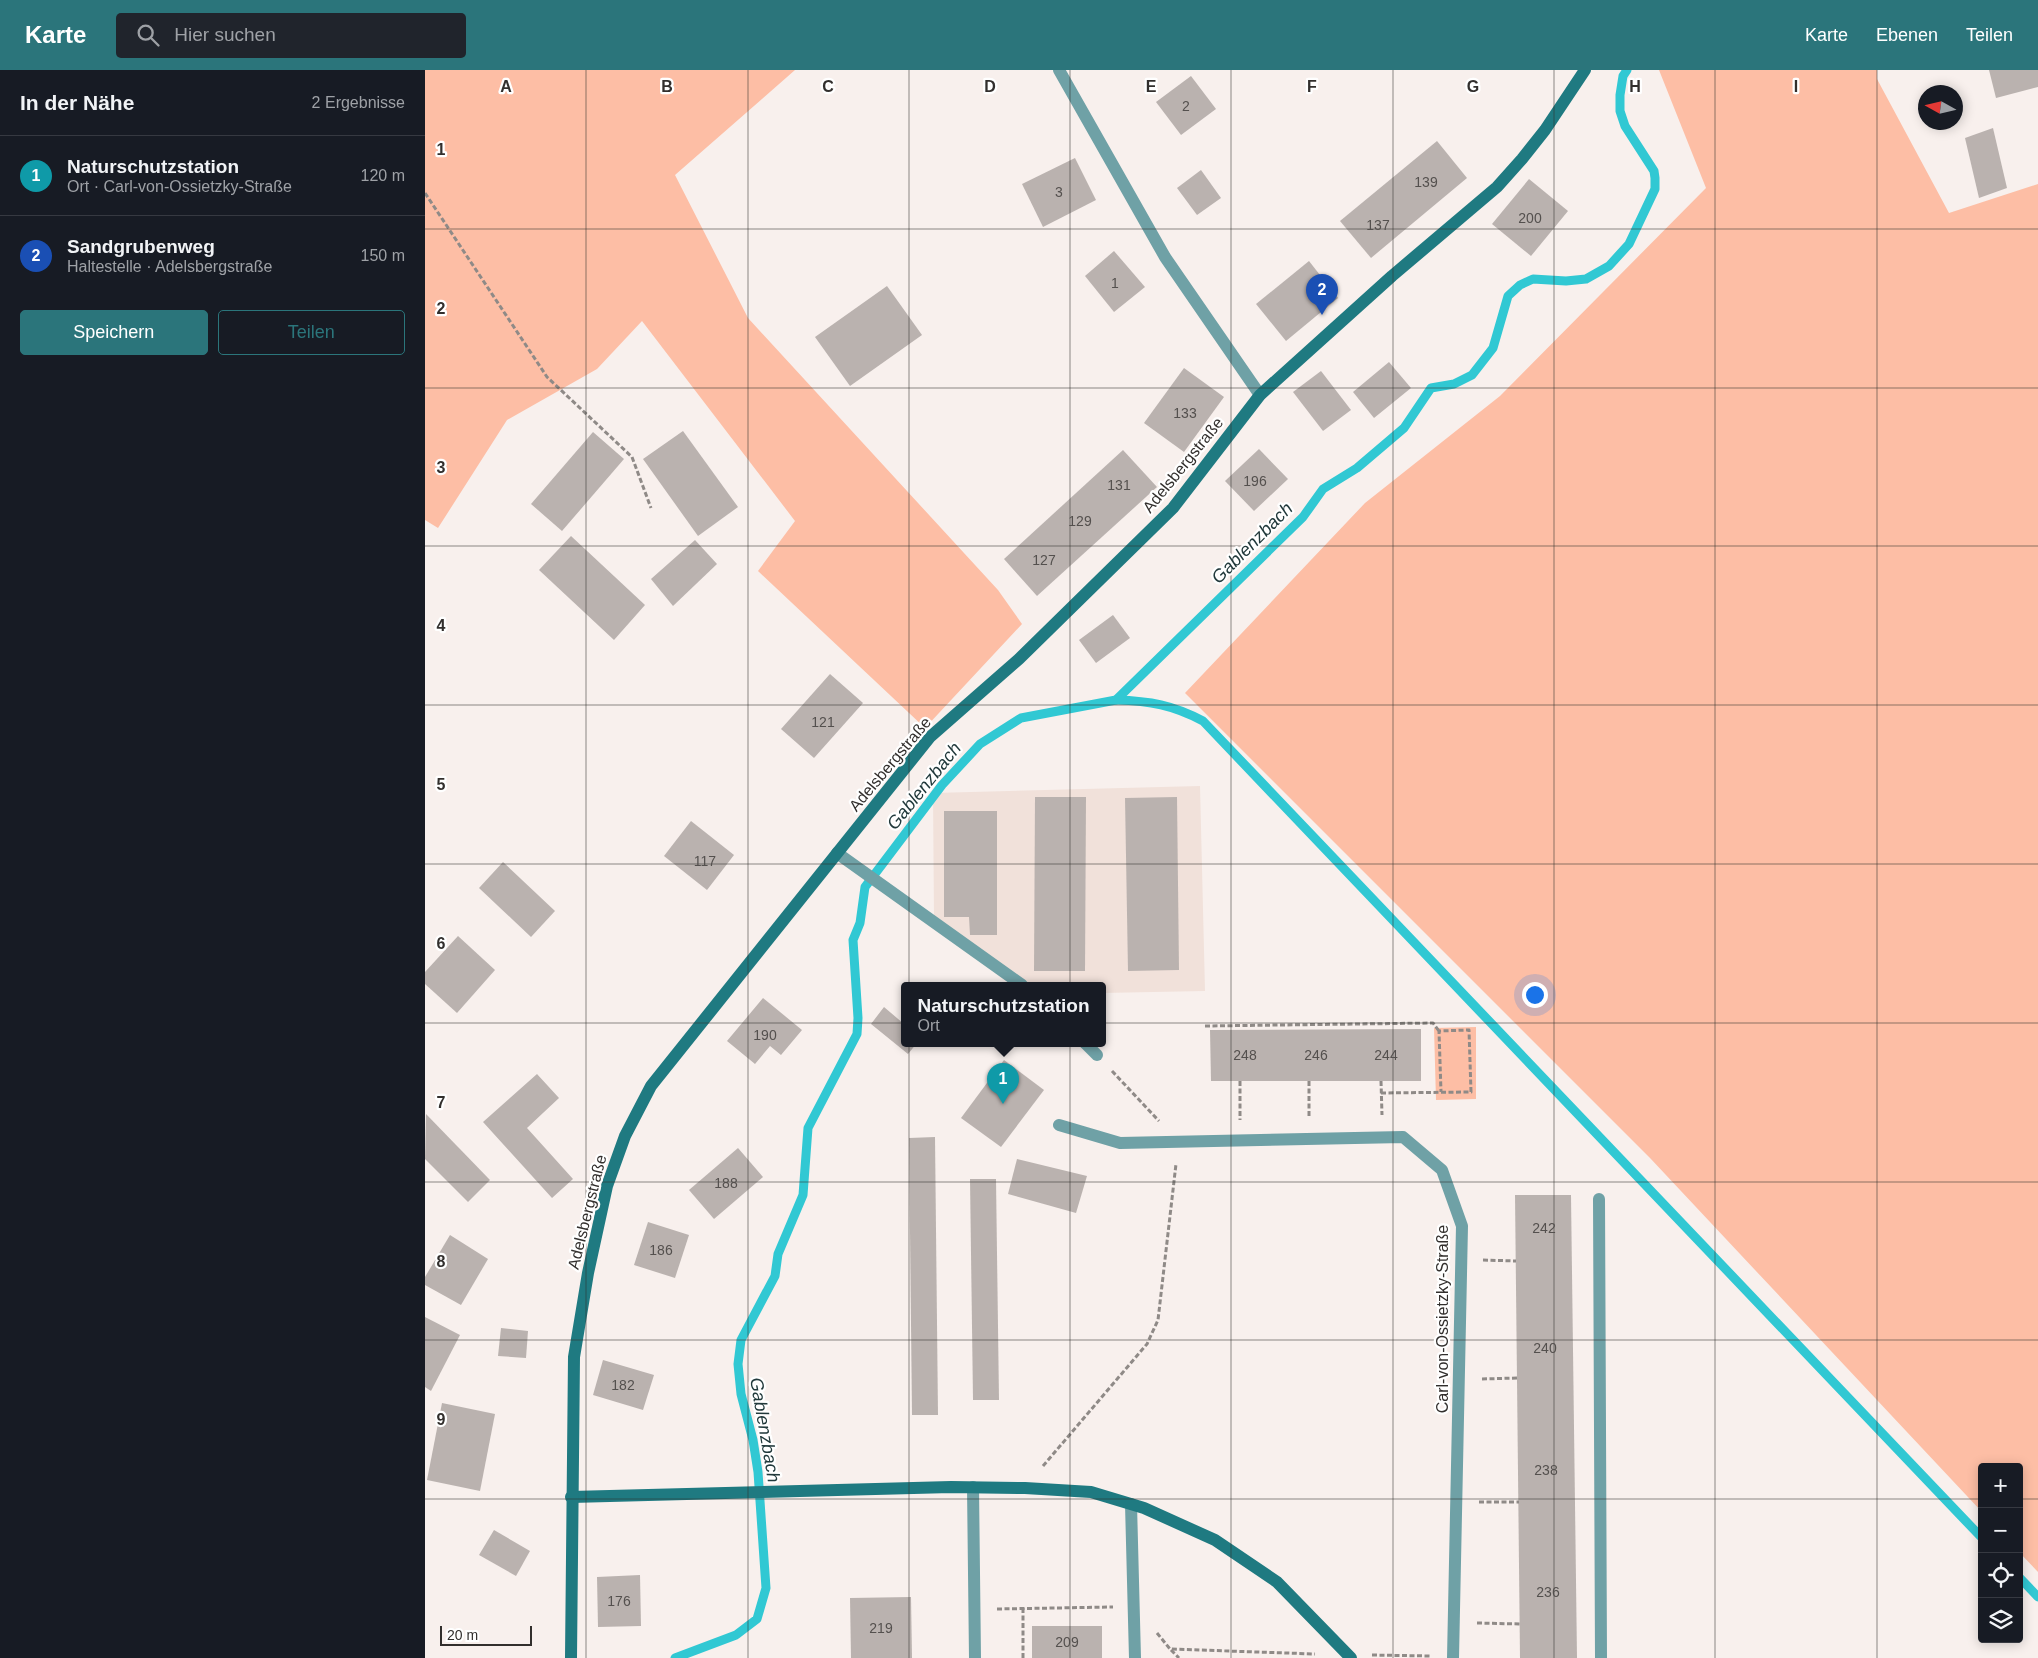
<!DOCTYPE html>
<html lang="de">
<meta charset="utf-8">
<style>
:root{--surface:#171b24;--page:#20242c;--text:#f1f3f6;--muted:#9ea1a6;--line:#363941;--accent:#2b757b}
body{margin:0;font-family:Arial,sans-serif;background:var(--page);color:var(--text)}
.controls{position:absolute;right:15px;bottom:15px;display:grid;overflow:hidden;border-radius:5px;box-shadow:0 2px 12px #0003}
.controls button{width:45px;height:45px;display:grid;place-items:center;padding:0;border:0;border-bottom:1px solid var(--line);background:var(--surface);color:var(--text);font:25px sans-serif}
.compass{position:absolute;left:1493px;top:15px;width:45px;height:45px;border-radius:50%;background:var(--surface);box-shadow:0 2px 12px #0003;rotate:278deg}
.scale{position:absolute;left:15px;bottom:12px;width:92px;box-sizing:border-box;padding-left:5px;border:2px solid #322f2d;border-top:0;font-size:14px;line-height:18px;white-space:nowrap;color:#322f2d;-webkit-text-stroke:4px #fff;paint-order:stroke}
.you{position:absolute;left:1109px;top:924px;width:18px;height:18px;margin:-12px;border:4px solid #fff;border-radius:50%;background:#1a73e8;box-shadow:0 0 0 8px #1a73e833}
.badge{display:grid;place-items:center;width:32px;height:32px;border-radius:50%;background:var(--accent);color:#fff;font-size:16px;font-weight:700}
.pin{position:absolute;translate:-50% -41px;filter:drop-shadow(0 1px 2px #0008)}
.pin::after{content:'';position:absolute;top:26px;width:18px;height:15px;background:inherit;clip-path:polygon(0 0,100% 0,50% 100%)}
.popup{position:absolute;left:476px;top:912px;width:205px;height:65px;box-sizing:border-box;display:grid;place-content:center;border-radius:5px;background:var(--surface);filter:drop-shadow(0 1px 4px #0005);font-size:16px;white-space:nowrap;color:var(--muted)}
.popup b{font-size:19px;color:var(--text)}
.popup::after{content:'';position:absolute;left:50%;top:100%;margin-left:-10px;border:10px solid transparent;border-top-color:var(--surface)}
.list{margin:0;padding:0;list-style:none}
h2{display:flex;justify-content:space-between;align-items:center;height:65px;margin:0;padding:0 20px;font-size:21px}
h2 small{font-size:16px;font-weight:400;color:var(--muted)}
.list li{display:grid;grid-template-columns:32px 1fr auto;gap:15px;align-items:center;box-sizing:border-box;height:80px;padding:0 20px;border-top:1px solid var(--line)}
.list b{display:block;font-size:19px;white-space:nowrap}
.list p{margin:0;font-size:16px;white-space:nowrap;color:var(--muted)}
.list em{font-size:16px;font-style:normal;color:var(--muted)}
.actions{display:flex;gap:10px;padding:15px 20px}
.actions a{flex:1;padding:11px 0;border:1px solid var(--accent);border-radius:5px;text-align:center;font-size:18px;color:var(--accent)}
.actions .main{background:var(--accent);color:#fff}
.icon{flex:none;width:28px;height:28px;fill:none;stroke:currentColor;stroke-width:2;stroke-linecap:round;stroke-linejoin:round}
.map{position:relative;flex:none;width:1613px;height:1588px;overflow:hidden}
header{display:flex;align-items:center;gap:30px;box-sizing:border-box;height:70px;padding:0 25px;background:var(--accent);color:#fff}
header strong{font-size:24px}
nav{display:flex;gap:28px;margin-inline-start:auto;font-size:18px}
.search{width:350px;height:45px;background:var(--page);display:flex;align-items:center;gap:12px;box-sizing:border-box;padding:0 18px;border-radius:5px;color:var(--muted);font-size:19px}
main{display:flex}
aside{flex:1;background:var(--surface)}
.map>svg:first-child{display:block}
.built{fill:#f1e1da}
.green{fill:#fdbea5}
.lines{fill:none;stroke-linecap:round;stroke-linejoin:round}
.stream{stroke:#31c8d3;stroke-width:9}
.building{fill:#bab2af}
.path{stroke:#8f8a87;stroke-width:3;stroke-dasharray:5 2.5;stroke-linecap:butt}
.lane{stroke:#6fa1a6;stroke-width:12}
.street{stroke:#6fa1a6;stroke-width:12}
.secondary{stroke:#1f7a81;stroke-width:12}
.grid{fill:none;stroke:#322f2d;stroke-width:1;stroke-opacity:0.55}
.labels{text-anchor:middle;dominant-baseline:central;stroke-width:4.5;stroke-linejoin:round;paint-order:stroke}
.number-label{font-size:14px;fill:#54504e}
.street-label{font-size:16px;fill:#322f2d;stroke:#fff}
.water-label{font-size:18px;font-style:italic;fill:#21393b;stroke:#fff}
.grid-label{font-size:16px;text-anchor:middle;font-weight:bold;fill:#322f2d;stroke:#fff;stroke-width:4.5;stroke-linejoin:round;paint-order:stroke}
</style>
<header>
<strong>Karte</strong>
<div class="search"><svg class="icon" aria-label="search" viewBox="0 0 24 24"><circle cx="10" cy="10" r="6"/><path d="M15 15l6 6"/></svg>Hier suchen</div>
<nav><a>Karte</a><a>Ebenen</a><a>Teilen</a></nav>
</header>
<main>
<aside>
<h2>In der Nähe<small>2 Ergebnisse</small></h2>
<ul class="list">
<li><span class="badge" style="background:#0f9aa8">1</span><div><b>Naturschutzstation</b><p>Ort · Carl-von-Ossietzky-Straße</p></div><em>120 m</em></li>
<li><span class="badge" style="background:#1a4fb4">2</span><div><b>Sandgrubenweg</b><p>Haltestelle · Adelsbergstraße</p></div><em>150 m</em></li>
</ul>
<div class="actions"><a class="main">Speichern</a><a>Teilen</a></div>
</aside>
<div class="map">
<svg width="1613" height="1588" viewBox="0 0 1613 1588">
<rect width="100%" height="100%" fill="#f8f0ed"/>
<path class="built" d="M775 716 780 921 677 923V915H604L509 848 508 723Z"/>
<g class="green">
<path d="M0 0H370L250 105 323 248 573 520 597 554 500 658 333 501 370 451 217 251 172 299 82 350 13 458 0 450Z"/>
<path d="M1234 0H1452V9L1524 143 1613 114V1502L1594 1482V1397H1557V1442L1225 1088 760 623 940 433 1075 326 1281 118Z"/>
<path d="M1051 957V1029L1011 1030 1009 958Z"/>
</g>
<g class="lines">
<g class="stream">
<path d="M691 630C725 631 748 635 778 651L1557 1468"/>
<path d="M1594 1507 1613 1527"/>
<path d="M250 1588 311 1565 332 1549 341 1518 333 1402 328 1370 316 1324 313 1294 316 1270 350 1206 353 1184 378 1125 383 1058 432 964 433 948 428 870 435 853 440 817 517 715 555 674 596 648 691 630 878 447 898 419 932 398 979 358 1006 318 1029 314 1047 305 1068 278 1083 226 1095 215 1108 209 1141 211 1161 209 1184 196 1204 174 1230 119V108L1229 101 1200 56 1195 41V25L1198 6 1202 0"/>
</g>
</g>
<g class="building">
<path d="M1564 0H1613V17L1571 28Z"/>
<path d="M766 6 791 39 756 65 731 32Z"/>
<path d="M1568 58 1582 118 1554 128 1540 68Z"/>
<path d="M1012 71 1042 108 946 188 915 151Z"/>
<path d="M650 88 671 130 618 157 597 114Z"/>
<path d="M776 100 796 128 772 145 752 118Z"/>
<path d="M1104 109 1143 141 1106 186 1067 154Z"/>
<path d="M689 181 720 217 689 242 660 206Z"/>
<path d="M884 191 913 228 861 271 831 234Z"/>
<path d="M462 216 497 265 425 316 390 267Z"/>
<path d="M964 292 986 318 949 348 928 322Z"/>
<path d="M759 298 799 327 759 382 719 353Z"/>
<path d="M896 301 926 340 898 361 868 322Z"/>
<path d="M258 361 313 437 273 466 218 389Z"/>
<path d="M168 362 199 389 137 461 106 434Z"/>
<path d="M834 379 863 409 829 441 800 411Z"/>
<path d="M698 380 732 417 612 526 579 489Z"/>
<path d="M146 466 220 535 189 570 114 500Z"/>
<path d="M270 470 292 494 248 536 226 509Z"/>
<path d="M688 545 705 568 671 593 654 570Z"/>
<path d="M405 604 438 633 389 688 356 659Z"/>
<path d="M610 727H661L660 901H609Z"/>
<path d="M752 727 754 900 703 901 700 728Z"/>
<path d="M519 741H572V865H545L544 847H519Z"/>
<path d="M266 751 309 785 282 820 239 786Z"/>
<path d="M78 792 130 841 106 867 54 818Z"/>
<path d="M33 866 70 900 32 943 0 914V902Z"/>
<path d="M338 928 377 960 356 985 345 976 330 994 302 971Z"/>
<path d="M459 937 479 954V973H492L483 984 446 954Z"/>
<path d="M996 959V1011H786L785 960Z"/>
<path d="M579 990 619 1020 576 1077 536 1048Z"/>
<path d="M112 1004 134 1028 102 1058 148 1109 127 1128 58 1052Z"/>
<path d="M1 1044 65 1110 43 1132 0 1089Z"/>
<path d="M510 1067 513 1345H487L484 1068Z"/>
<path d="M313 1078 338 1107 289 1149 264 1120Z"/>
<path d="M592 1089 662 1106 651 1143 583 1124Z"/>
<path d="M545 1109H571L574 1330H548Z"/>
<path d="M1090 1125H1146L1152 1588H1095Z"/>
<path d="M223 1152 264 1165 250 1208 209 1195Z"/>
<path d="M25 1165 63 1189 36 1235 0 1215V1207Z"/>
<path d="M0 1247 35 1265 6 1321 0 1317Z"/>
<path d="M76 1258 103 1261 101 1288 73 1286Z"/>
<path d="M178 1290 229 1305 218 1340 168 1325Z"/>
<path d="M17 1333 70 1344 55 1421 2 1410Z"/>
<path d="M69 1460 105 1481 91 1506 54 1485Z"/>
<path d="M215 1505 216 1556 173 1557 172 1507Z"/>
<path d="M486 1527 487 1588H426L425 1528Z"/>
<rect x="607" y="1556" width="70" height="32"/>
</g>
<g class="lines">
<g class="path">
<path d="M0 123 122 307 207 387 226 438"/>
<path d="M780 956 1008 953 1014 961"/>
<path d="M687 1001 734 1051"/>
<path d="M815 1011V1050"/>
<path d="M884 1011V1047"/>
<path d="M956 1011 957 1045"/>
<path d="M956 1023 1046 1022 1044 960 1014 961 1016 1022"/>
<path d="M1058 1190 1091 1191"/>
<path d="M1057 1309 1092 1308"/>
<path d="M618 1396 722 1274 733 1250 751 1094"/>
<path d="M1054 1432H1094"/>
<path d="M572 1539 688 1537"/>
<path d="M1052 1553 1095 1554"/>
<path d="M732 1563 745 1579 890 1584"/>
<path d="M746 1580 754 1588"/>
<path d="M947 1585 1005 1586"/>
<path d="M598 1588V1538"/>
</g>
<g class="lane">
<path d="M412 783 597 915"/>
<path d="M660 973 672 985"/>
<path d="M1174 1129 1176 1588"/>
<path d="M706 1434 710 1588"/>
</g>
<g class="street">
<path d="M634 0 740 187 835 325"/>
<path d="M634 1055 695 1073 978 1067 1017 1100 1037 1156 1028 1588"/>
<path d="M548 1417 550 1588"/>
</g>
<g class="secondary">
<path d="M146 1427 526 1417 600 1418 666 1422 719 1438 790 1470 852 1512 926 1588"/>
<path d="M146 1588 149 1287 163 1203 182 1116 200 1066 226 1016 505 667 594 589 748 438 835 325 967 206 1072 117 1097 89 1120 60 1160 0"/>
</g>
</g>
<path class="grid" d="M161 0V1588M323 0V1588M484 0V1588M645 0V1588M806 0V1588M968 0V1588M1129 0V1588M1290 0V1588M1452 0V1588M0 159H1613M0 318H1613M0 476H1613M0 635H1613M0 794H1613M0 953H1613M0 1112H1613M0 1270H1613M0 1429H1557M1594 1429H1613"/>
<g class="labels">
<g class="number-label">
<text x="761" y="36">2</text>
<text x="1001" y="112">139</text>
<text x="634" y="122">3</text>
<text x="1105" y="148">200</text>
<text x="953" y="155">137</text>
<text x="690" y="213">1</text>
<text x="760" y="343">133</text>
<text x="830" y="411">196</text>
<text x="694" y="415">131</text>
<text x="655" y="451">129</text>
<text x="619" y="490">127</text>
<text x="398" y="652">121</text>
<text x="280" y="791">117</text>
<text x="340" y="965">190</text>
<text x="820" y="985">248</text>
<text x="891" y="985">246</text>
<text x="961" y="985">244</text>
<text x="301" y="1113">188</text>
<text x="1119" y="1158">242</text>
<text x="236" y="1180">186</text>
<text x="1120" y="1278">240</text>
<text x="198" y="1315">182</text>
<text x="1121" y="1400">238</text>
<text x="1123" y="1522">236</text>
<text x="194" y="1531">176</text>
<text x="456" y="1558">219</text>
<text x="642" y="1572">209</text>
</g>
<g class="street-label">
<text transform="translate(758 395) rotate(-51)">Adelsbergstraße</text>
<text transform="translate(465 694) rotate(-50)">Adelsbergstraße</text>
<text transform="translate(162 1142) rotate(-76)">Adelsbergstraße</text>
<text transform="translate(1017 1249) rotate(-90)">Carl-von-Ossietzky-Straße</text>
</g>
<g class="water-label">
<text transform="translate(827 473) rotate(-45)">Gablenzbach</text>
<text transform="translate(499 716) rotate(-51)">Gablenzbach</text>
<text transform="translate(340 1360) rotate(80)">Gablenzbach</text>
</g>
</g>
<g class="grid-label">
<text x="81" y="22">A</text>
<text x="242" y="22">B</text>
<text x="403" y="22">C</text>
<text x="565" y="22">D</text>
<text x="726" y="22">E</text>
<text x="887" y="22">F</text>
<text x="1048" y="22">G</text>
<text x="1210" y="22">H</text>
<text x="1371" y="22">I</text>
<text x="16" y="85">1</text>
<text x="16" y="244">2</text>
<text x="16" y="403">3</text>
<text x="16" y="561">4</text>
<text x="16" y="720">5</text>
<text x="16" y="879">6</text>
<text x="16" y="1038">7</text>
<text x="16" y="1197">8</text>
<text x="16" y="1355">9</text>
</g>
</svg>
<div class="controls">
<button>+</button>
<button>−</button>
<button><svg class="icon" aria-label="locate" viewBox="0 0 24 24"><circle cx="12" cy="12" r="6"/><path d="M12 2v4M12 18v4M2 12h4M18 12h4"/></svg></button>
<button><svg class="icon" aria-label="layers" viewBox="0 0 24 24"><path d="M12 4l9 5-9 5-9-5zM3 14l9 5 9-5"/></svg></button>
</div>
<svg class="compass" viewBox="-18 -18 36 36"><path d="M0-13l5 13h-10z" fill="#e53935"/><path d="M0 13l5-13h-10z" fill="#9ea1a6"/></svg>
<div class="scale">20 m</div>
<div class="you"></div>
<div class="pin badge" style="left:578px;top:1034px;background:#0f9aa8">1</div>
<div class="popup"><b>Naturschutzstation</b>Ort</div>
<div class="pin badge" style="left:897px;top:245px;background:#1a4fb4">2</div>
</div>
</main>
